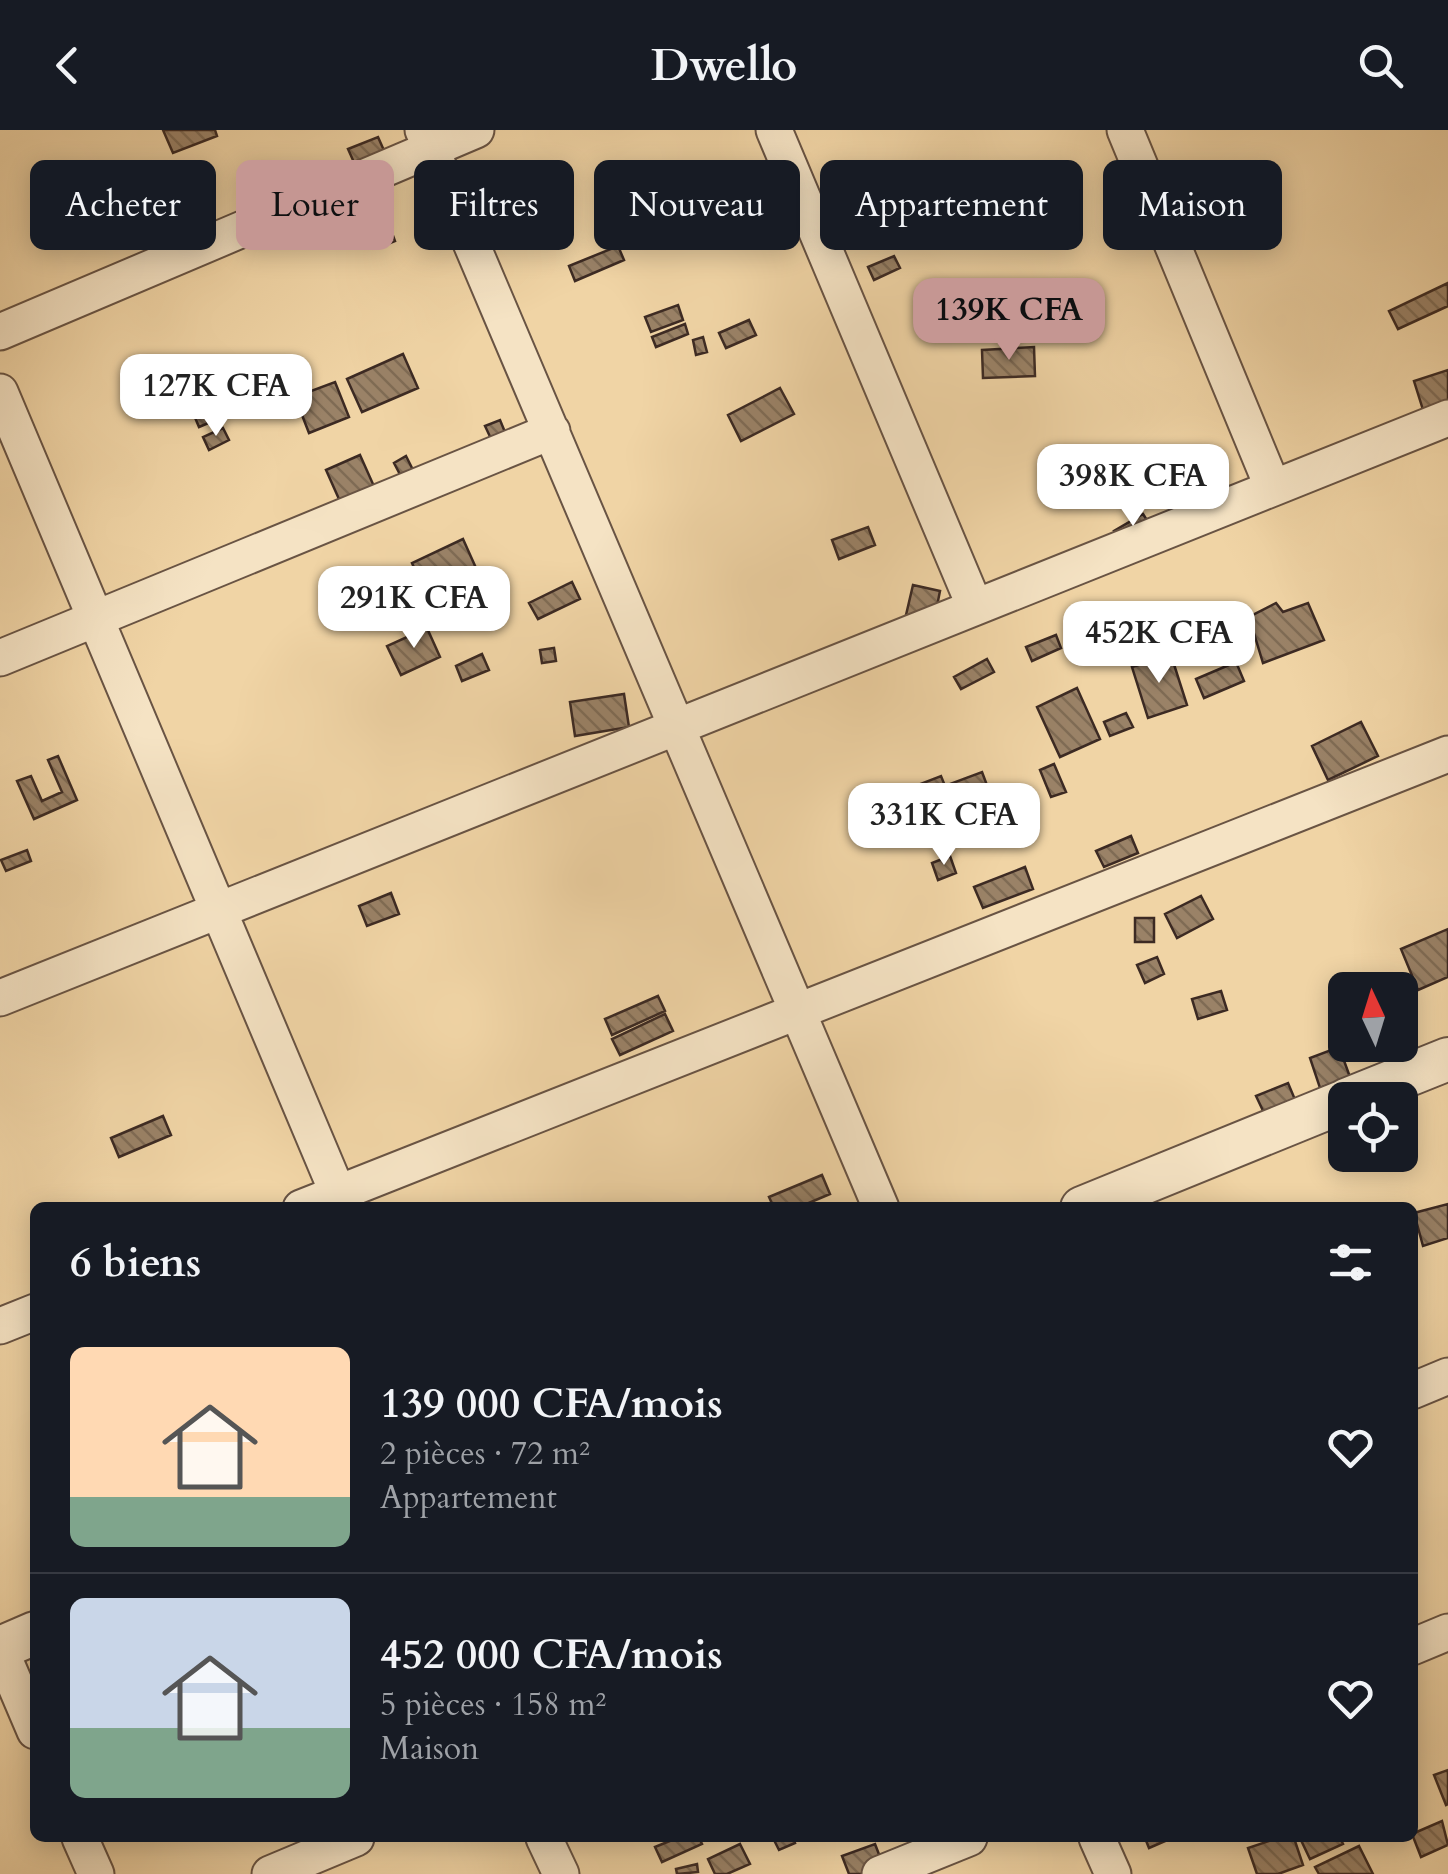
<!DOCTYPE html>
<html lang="fr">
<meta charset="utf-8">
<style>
:root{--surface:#171b24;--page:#242831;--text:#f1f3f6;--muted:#9ea1a6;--line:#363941;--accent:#c59692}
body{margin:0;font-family:Cardo,serif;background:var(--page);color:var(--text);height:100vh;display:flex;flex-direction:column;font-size:38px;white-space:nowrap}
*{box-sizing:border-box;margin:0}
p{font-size:32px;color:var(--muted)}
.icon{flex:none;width:55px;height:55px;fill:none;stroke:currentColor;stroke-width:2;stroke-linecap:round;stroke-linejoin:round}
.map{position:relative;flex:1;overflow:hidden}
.drawer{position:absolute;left:30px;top:1072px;width:1388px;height:640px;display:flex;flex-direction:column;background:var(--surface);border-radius:15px;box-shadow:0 5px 25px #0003}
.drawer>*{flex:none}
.top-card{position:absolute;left:30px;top:30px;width:1390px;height:90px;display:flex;gap:20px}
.needle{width:65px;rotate:356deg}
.controls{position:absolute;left:1328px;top:842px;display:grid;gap:20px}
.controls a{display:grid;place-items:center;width:90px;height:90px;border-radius:15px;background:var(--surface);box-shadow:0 5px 25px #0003;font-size:50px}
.price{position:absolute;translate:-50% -85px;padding:0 22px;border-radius:20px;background:#fff;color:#222;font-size:32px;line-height:65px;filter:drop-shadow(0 2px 5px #0008)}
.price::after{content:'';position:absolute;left:50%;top:60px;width:30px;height:22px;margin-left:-15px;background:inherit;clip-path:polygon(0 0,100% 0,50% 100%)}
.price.active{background:var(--accent);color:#111}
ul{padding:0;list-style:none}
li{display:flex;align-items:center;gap:30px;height:250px;padding:0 40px}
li+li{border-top:2px solid var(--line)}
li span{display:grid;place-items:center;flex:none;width:280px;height:200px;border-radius:15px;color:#555}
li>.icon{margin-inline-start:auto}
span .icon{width:120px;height:120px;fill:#fffc;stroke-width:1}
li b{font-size:42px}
h2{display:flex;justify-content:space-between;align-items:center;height:120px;padding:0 40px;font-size:42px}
.chip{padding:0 35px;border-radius:15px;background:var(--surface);box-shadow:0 5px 25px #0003;font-size:35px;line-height:90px}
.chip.active{background:var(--accent);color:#111}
header{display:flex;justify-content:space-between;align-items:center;height:130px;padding:0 40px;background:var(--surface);font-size:45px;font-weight:800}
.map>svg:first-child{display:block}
</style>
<header><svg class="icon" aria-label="back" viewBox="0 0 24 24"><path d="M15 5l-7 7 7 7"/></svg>Dwello<svg class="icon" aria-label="search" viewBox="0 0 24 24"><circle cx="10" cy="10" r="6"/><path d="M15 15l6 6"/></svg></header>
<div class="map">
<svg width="1448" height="1744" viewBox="0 0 1448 1744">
<defs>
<pattern id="building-back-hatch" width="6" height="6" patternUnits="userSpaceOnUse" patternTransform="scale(2.5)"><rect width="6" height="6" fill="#9a8267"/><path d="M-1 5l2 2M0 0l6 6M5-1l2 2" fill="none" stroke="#7f6b54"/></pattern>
</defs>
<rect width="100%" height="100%" fill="#f0d4a5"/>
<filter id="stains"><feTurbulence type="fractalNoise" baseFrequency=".002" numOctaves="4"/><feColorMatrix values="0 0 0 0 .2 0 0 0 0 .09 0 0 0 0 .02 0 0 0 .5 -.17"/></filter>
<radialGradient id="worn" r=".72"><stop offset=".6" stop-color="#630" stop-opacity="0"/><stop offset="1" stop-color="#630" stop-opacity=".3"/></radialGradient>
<path fill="url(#building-back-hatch)" stroke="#3c2a23" stroke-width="2.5" d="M163,0H215L217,6L173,23Z
M378,7L386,25L356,37L348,19Z
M1046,63L1052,78L1023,90L1017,76Z
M389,95L395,111L380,117L375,101Z
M618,116L624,130L575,151L569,136Z
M894,126L900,138L874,150L868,137Z
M1448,153V176L1398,199L1389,181Z
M678,175L683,190L651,202L645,187Z
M749,190L756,205L726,218L719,203Z
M685,194L688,204L656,217L652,207Z
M703,207L707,222L696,225L693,210Z
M1034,217L1035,246L983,248L982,220Z
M403,224L418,258L362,282L347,249Z
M1448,240V276L1424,283L1414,251Z
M227,250L239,280L199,297L186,266Z
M335,252L349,287L309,303L295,267Z
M780,258L794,284L741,311L728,285Z
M500,290L507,307L493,313L485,296Z
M223,298L229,310L209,320L203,307Z
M360,325L377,363L343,378L326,340Z
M406,326L416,346L404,352L394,333Z
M1143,384L1152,398L1123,415L1114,401Z
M868,397L875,415L839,429L832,410Z
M463,409L480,447L429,471L412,433Z
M572,452L580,469L538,489L529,473Z
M913,455L940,461L934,491L906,485Z
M1276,473L1283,482L1308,473L1324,510L1263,533L1249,487Z
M1121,481L1125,493L1083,507L1079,495Z
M427,498L440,527L401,545L387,516Z
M1056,505L1061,518L1032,531L1026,517Z
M554,518L556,531L542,533L540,520Z
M482,524L489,540L462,551L456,536Z
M1171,525L1187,575L1148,588L1132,537Z
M987,529L994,542L961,559L954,547Z
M1236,532L1244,551L1204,568L1196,549Z
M1077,558L1100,609L1060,627L1037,577Z
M624,564L629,597L575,606L570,572Z
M1126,583L1133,597L1110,606L1104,592Z
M1361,592L1378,626L1328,650L1312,616Z
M58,626L77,670L34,689L17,651L31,646L42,671L62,662L48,630Z
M1054,634L1066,662L1051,667L1040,640Z
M982,642L988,658L915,686L905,660L941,646L945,656Z
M1131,706L1138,723L1104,737L1096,721Z
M27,720L31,731L6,741L1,730Z
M950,726L956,743L938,750L932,733Z
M1025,737L1033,759L983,778L974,757Z
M391,763L399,784L367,796L359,776Z
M1201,766L1213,789L1177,808L1165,784Z
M1135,788H1154V812H1135Z
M1448,799V847L1418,860L1401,819Z
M1157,827L1164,844L1145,853L1137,835Z
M1221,861L1227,880L1198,889L1192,869Z
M658,866L665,881L612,905L605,889Z
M665,884L673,901L620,925L612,909Z
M1339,917L1350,947L1320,958L1310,928Z
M1288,953L1296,972L1265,985L1256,966Z
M163,986L171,1005L119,1027L111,1008Z
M822,1045L830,1064L797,1078H774L769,1067Z
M1448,1074V1108L1423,1116L1414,1083Z
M1448,1640V1674L1446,1675L1434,1645Z
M1442,1691L1448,1715L1421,1727L1412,1704Z
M677,1708H699L702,1714L662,1732L655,1717Z
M773,1708H793L795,1713L779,1720Z
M1145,1708H1172L1149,1718Z
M1278,1708H1294L1303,1735L1278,1744H1257L1248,1718Z
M1300,1708H1340L1343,1714L1310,1729Z
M740,1714L750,1734L727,1744H715L708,1729Z
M875,1714L885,1740L873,1744H849L842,1726Z
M1359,1716L1373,1744H1319L1315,1737Z
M697,1734L698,1742L677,1744L676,1739Z"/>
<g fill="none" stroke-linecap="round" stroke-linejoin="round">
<g stroke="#695444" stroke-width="39">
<path id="minor" d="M423,0L881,1078
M774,0L975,477
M1125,0L1273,358
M0,202L476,0
M0,262L344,1078
M0,528L552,301
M0,868L1448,288
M301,1078L1448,624
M0,1196L35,1182
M1412,1261L1448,1246
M1412,1517L1448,1502
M0,1519L35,1601
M80,1708L96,1744
M544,1708L561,1744
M1097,1708L1113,1744
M270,1744L356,1708
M880,1744L969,1708"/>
</g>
<g stroke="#695444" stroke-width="46">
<path id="tertiary" d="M1346,970L1448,929
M1082,1078L1345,971
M0,1518L35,1503"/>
</g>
<use href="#minor" stroke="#f5e3c4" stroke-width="35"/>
<use href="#tertiary" stroke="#f5e3c4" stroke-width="42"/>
</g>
<rect width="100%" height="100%" filter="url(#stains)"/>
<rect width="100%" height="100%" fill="url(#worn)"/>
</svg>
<div class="controls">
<a><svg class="needle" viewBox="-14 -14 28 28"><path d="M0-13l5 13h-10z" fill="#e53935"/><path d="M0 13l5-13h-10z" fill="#9ea1a6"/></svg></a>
<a><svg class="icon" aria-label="locate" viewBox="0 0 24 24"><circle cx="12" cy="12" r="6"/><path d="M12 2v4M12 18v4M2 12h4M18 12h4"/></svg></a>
</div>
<b class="price active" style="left:1009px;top:233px">139K CFA</b>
<b class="price" style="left:216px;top:309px">127K CFA</b>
<b class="price" style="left:1133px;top:399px">398K CFA</b>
<b class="price" style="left:414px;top:521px">291K CFA</b>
<b class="price" style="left:1159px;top:556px">452K CFA</b>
<b class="price" style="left:944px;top:738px">331K CFA</b>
<div class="top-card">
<a class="chip">Acheter</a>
<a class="chip active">Louer</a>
<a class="chip">Filtres</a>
<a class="chip">Nouveau</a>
<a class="chip">Appartement</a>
<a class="chip">Maison</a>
</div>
<section class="drawer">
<h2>6 biens<svg class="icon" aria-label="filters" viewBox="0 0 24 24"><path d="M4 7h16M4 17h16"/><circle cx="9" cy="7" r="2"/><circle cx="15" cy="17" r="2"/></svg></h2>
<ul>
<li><span style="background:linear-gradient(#ffd9b3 75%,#7fa58c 0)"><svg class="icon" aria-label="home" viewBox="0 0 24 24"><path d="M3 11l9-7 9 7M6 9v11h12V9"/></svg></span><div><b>139 000 CFA/mois</b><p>2 pièces · 72 m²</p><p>Appartement</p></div><svg class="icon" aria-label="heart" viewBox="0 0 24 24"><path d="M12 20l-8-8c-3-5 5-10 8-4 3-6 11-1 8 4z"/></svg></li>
<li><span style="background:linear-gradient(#c9d6e8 65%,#7fa58c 0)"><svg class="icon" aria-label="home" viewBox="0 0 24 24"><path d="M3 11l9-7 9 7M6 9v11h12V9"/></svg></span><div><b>452 000 CFA/mois</b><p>5 pièces · 158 m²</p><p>Maison</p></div><svg class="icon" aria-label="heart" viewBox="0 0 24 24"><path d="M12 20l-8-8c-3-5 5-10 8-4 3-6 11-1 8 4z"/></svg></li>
</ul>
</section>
</div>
